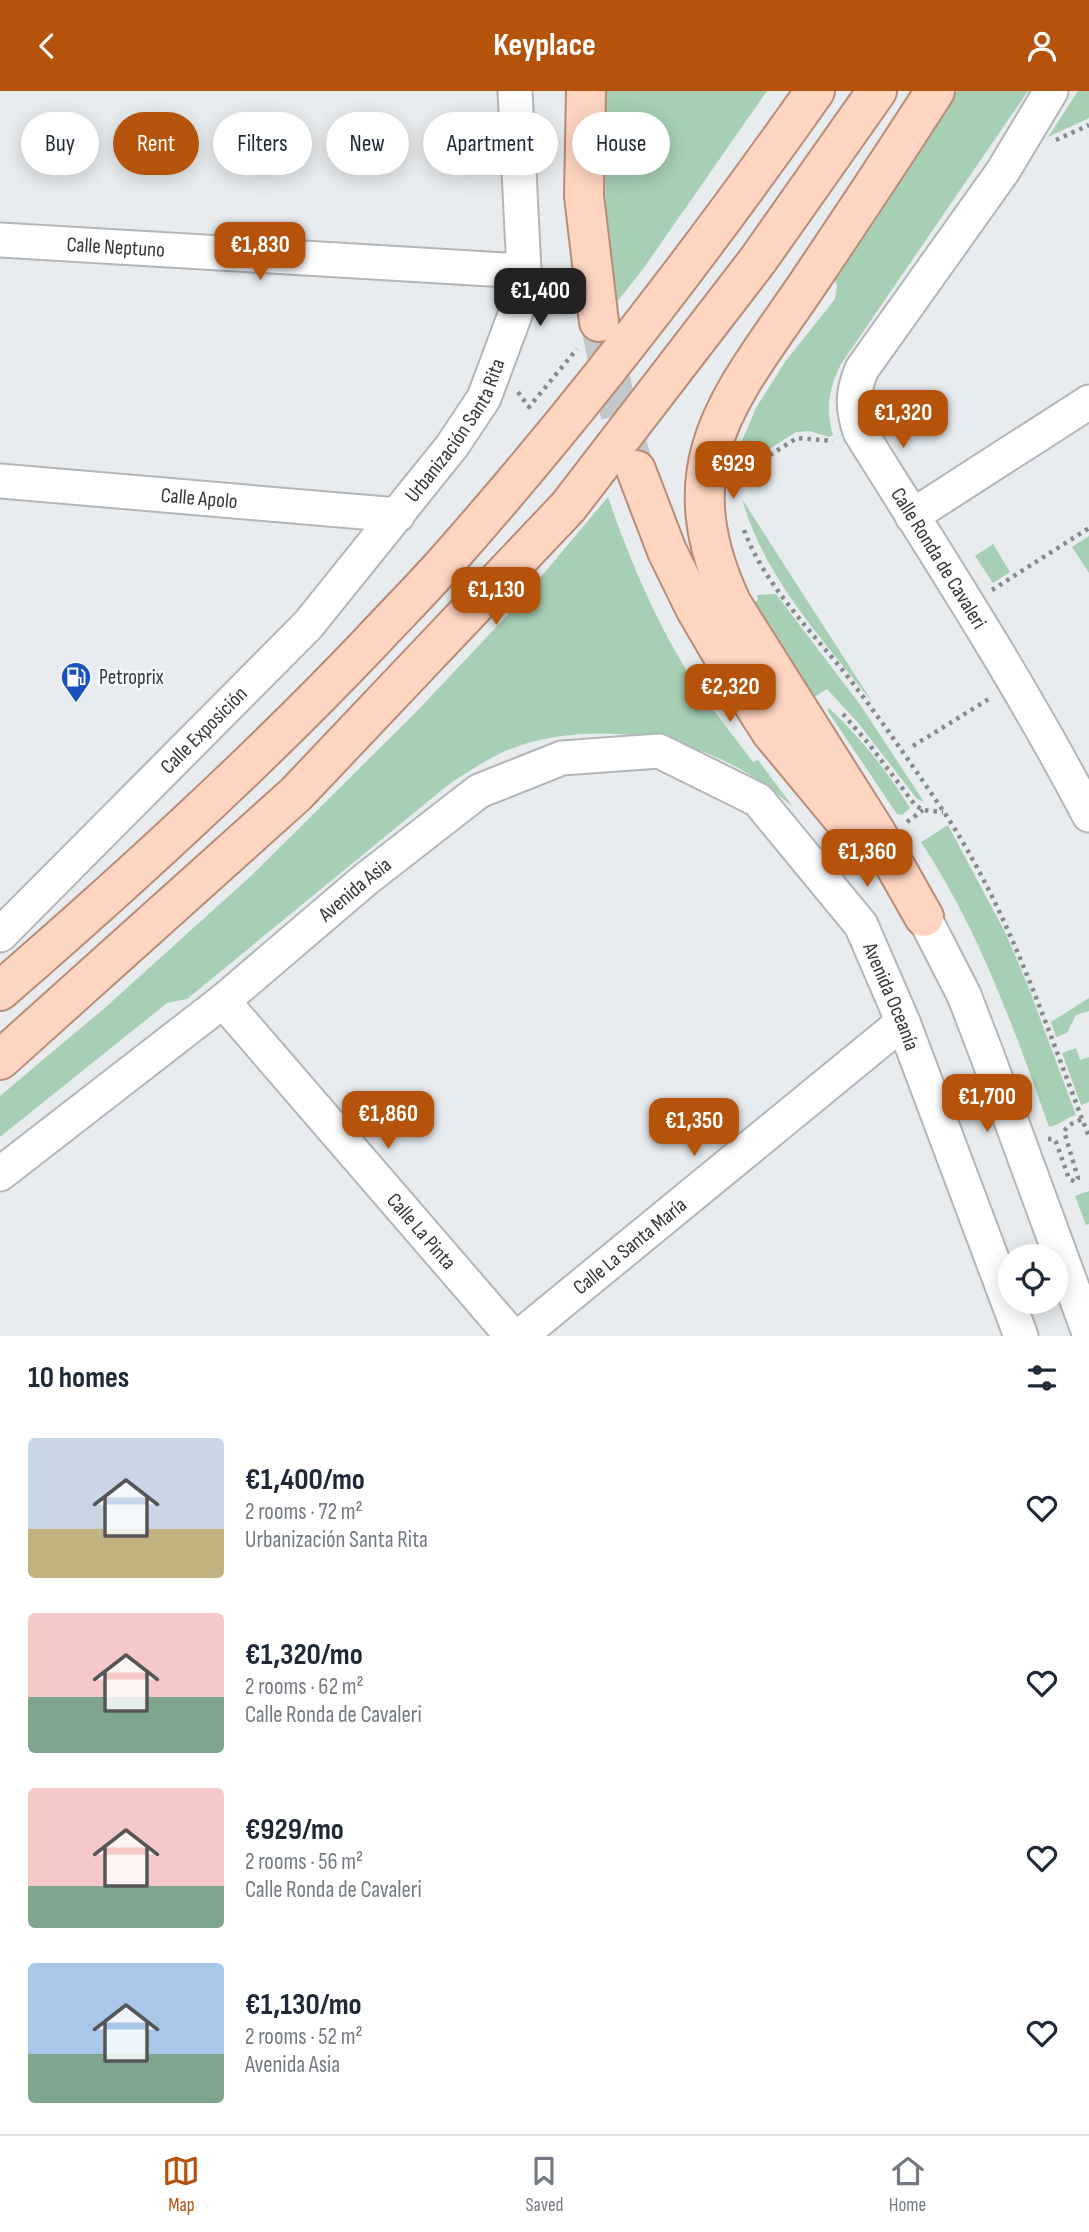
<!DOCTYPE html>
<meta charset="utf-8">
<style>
:root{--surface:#fff;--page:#f2f2f3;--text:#1f2937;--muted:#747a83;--line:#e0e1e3;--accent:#b45309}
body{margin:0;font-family:"Sofia Sans Condensed",sans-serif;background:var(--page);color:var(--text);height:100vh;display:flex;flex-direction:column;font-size:26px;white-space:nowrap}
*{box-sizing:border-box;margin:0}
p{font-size:23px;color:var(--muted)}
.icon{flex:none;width:38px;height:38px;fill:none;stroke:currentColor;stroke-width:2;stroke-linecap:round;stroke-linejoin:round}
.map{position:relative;height:1245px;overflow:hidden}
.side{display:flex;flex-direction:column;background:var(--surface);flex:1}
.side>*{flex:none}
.banner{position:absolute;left:21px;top:21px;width:700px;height:63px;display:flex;gap:14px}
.tools{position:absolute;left:998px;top:1153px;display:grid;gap:14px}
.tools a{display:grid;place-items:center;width:70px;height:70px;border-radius:50%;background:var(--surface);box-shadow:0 4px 18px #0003;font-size:35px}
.price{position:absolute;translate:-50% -60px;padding:0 16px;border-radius:14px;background:var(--accent);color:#fff;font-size:23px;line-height:46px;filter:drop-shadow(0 2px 4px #0008)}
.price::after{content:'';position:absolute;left:50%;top:42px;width:21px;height:16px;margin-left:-10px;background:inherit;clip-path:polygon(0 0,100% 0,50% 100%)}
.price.current{background:#222;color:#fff}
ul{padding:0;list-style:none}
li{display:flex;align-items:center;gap:21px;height:175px;padding:0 28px}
li span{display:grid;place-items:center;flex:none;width:196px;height:140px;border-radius:7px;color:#555}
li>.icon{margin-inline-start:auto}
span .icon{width:84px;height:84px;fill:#fffc;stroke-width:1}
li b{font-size:30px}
h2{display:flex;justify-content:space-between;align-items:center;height:84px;padding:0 28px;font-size:30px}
.pill{padding:0 24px;border-radius:32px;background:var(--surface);box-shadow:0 4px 18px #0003;font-size:24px;line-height:63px}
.pill.current{background:var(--accent);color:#fff}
header{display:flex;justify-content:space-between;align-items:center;height:91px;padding:0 28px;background:var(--accent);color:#fff;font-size:32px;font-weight:700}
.menu{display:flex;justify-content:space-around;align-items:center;height:98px;border-top:2px solid var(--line);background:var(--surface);font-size:19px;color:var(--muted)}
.menu a{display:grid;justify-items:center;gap:4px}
.menu .current{color:var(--accent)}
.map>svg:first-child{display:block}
</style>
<header><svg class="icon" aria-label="back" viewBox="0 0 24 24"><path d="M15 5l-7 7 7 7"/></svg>Keyplace<svg class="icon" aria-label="person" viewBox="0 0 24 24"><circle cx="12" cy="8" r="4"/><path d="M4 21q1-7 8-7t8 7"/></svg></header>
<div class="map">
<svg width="1089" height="1245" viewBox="0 0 1089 1245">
<rect width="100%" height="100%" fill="#e8ecef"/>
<path fill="#a6cfb3" d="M605,0H767L643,178L610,220L606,183Z
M957,0H1028L841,273C829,297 825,318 833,344L829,346L809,340L796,341L742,375L735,366L756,317L785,271L835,208L837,194L833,186Z
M1078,0H1089V27L1048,46Z
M608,406C632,476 662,545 704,606C720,628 737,650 753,671L758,669L793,716C781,706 768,695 755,687C685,641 581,628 503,661C484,670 466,682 448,694L187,908L167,912L0,1046V1005L107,915L252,784L417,620L519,512Z
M742,408L873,612C822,547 765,488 742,408Z
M1089,445V482L1072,456Z
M993,453L1010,481L993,492L975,465Z
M776,503L861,615L924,711L917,708L859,633L827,598L811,608L750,514L758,509L757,504Z
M829,617C861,647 887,680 910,717L902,724L897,723L827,619Z
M948,734L1006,843L1028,895L1076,1024C1066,1027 1059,1034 1049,1036C1014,937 979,839 921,751Z
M1089,907V920L1076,924L1067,942L1056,946L1051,931Z
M1076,957L1080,969L1089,966V1011L1081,1014L1062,962Z
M1089,1100V1133L1086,1134L1075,1105Z"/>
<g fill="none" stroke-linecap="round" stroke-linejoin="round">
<path stroke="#c4c8ca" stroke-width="38" stroke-dasharray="38 19" stroke-linecap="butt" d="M599,231L616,310L632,368"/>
<g stroke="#b3b6b9" stroke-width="37">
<g id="minor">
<path id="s1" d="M1051,0L1003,80L862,278C852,301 852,317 860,341C939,467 1020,592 1089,724"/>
<path id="s2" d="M0,149L524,180"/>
<path id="s3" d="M0,390L398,424"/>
<path d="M912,425L1089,311"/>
<path d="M924,826L964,904L987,964L1089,1242"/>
<path id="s4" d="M0,844L308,534L452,355L484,307L516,221L524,180L515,0"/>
<path id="s5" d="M223,910L512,1245"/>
<path id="s6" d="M0,1083L223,910L366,788L479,700L562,667L659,660L758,709L861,834L903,931L1021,1245"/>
<path id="s7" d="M520,1245L903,931"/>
</g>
</g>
<g stroke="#b88b76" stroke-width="42">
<path id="major" d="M586,0L584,105L599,231
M636,379L667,460L696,519L727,572L771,641L849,735
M924,826L877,743L732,513C665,370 733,304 809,191C852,127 894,64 935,0
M0,900C128,789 253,675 370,552C395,525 421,499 445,472C578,322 700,163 815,0
M0,969L296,703L568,416L758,169L877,0"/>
</g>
<path stroke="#86888b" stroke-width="4.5" stroke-dasharray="3.5 5" stroke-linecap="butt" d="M1056,49L1089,34
M518,301L529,316L577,258
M741,382L797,347L833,350
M744,439C763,491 810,539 845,582C880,627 912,674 944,721C1010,821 1046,935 1089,1046
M992,499L1089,437
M843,623L869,653L915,714L923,719L943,721
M913,655L992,606
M907,731L923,719
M1048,1048H1054L1056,1051L1069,1088L1076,1091L1078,1087L1064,1040L1069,1034L1082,1028"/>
<use href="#minor" stroke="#fff" stroke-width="33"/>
<use href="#major" stroke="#fed5c1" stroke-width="38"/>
</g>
<defs>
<g id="fuel-pin" transform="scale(1.575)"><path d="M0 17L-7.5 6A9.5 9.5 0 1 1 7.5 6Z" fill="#1952be" stroke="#f6f9fc"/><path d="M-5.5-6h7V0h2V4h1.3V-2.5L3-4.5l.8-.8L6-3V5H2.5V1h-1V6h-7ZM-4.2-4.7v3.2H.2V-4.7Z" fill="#fff"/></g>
</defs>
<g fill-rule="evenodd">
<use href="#fuel-pin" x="76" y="586"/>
</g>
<g text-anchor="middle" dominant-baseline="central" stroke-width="5" stroke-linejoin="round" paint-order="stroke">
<g font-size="21" fill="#353638" stroke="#f6f9fc">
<text stroke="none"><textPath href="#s2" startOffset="116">Calle Neptuno</textPath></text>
<text stroke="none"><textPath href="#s4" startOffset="682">Urbanización Santa Rita</textPath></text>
<text stroke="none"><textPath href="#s3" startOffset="200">Calle Apolo</textPath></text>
<text stroke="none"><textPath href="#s1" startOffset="550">Calle Ronda de Cavaleri</textPath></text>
<text stroke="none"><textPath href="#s4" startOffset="289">Calle Exposición</textPath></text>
<text stroke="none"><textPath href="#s6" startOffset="455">Avenida Asia</textPath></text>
<text stroke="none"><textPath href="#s6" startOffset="1150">Avenida Oceanía</textPath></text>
<text stroke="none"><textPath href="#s5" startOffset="304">Calle La Pinta</textPath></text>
<text stroke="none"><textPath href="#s7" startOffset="142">Calle La Santa María</textPath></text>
</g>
<g font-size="21" fill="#353638" stroke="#f6f9fc" text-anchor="start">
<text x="99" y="586">Petroprix</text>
</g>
</g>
</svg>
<div class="tools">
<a><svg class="icon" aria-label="locate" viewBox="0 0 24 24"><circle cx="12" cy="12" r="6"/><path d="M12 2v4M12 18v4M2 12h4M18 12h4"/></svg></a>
</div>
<b class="price" style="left:260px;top:191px">€1,830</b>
<b class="price current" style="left:540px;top:237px">€1,400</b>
<b class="price" style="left:903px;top:359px">€1,320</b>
<b class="price" style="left:733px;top:410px">€929</b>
<b class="price" style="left:496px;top:536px">€1,130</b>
<b class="price" style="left:730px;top:633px">€2,320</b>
<b class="price" style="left:867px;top:798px">€1,360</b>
<b class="price" style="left:987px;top:1043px">€1,700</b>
<b class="price" style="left:388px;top:1060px">€1,860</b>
<b class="price" style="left:694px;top:1067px">€1,350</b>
<div class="banner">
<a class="pill">Buy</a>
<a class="pill current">Rent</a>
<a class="pill">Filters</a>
<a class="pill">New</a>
<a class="pill">Apartment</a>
<a class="pill">House</a>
</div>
</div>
<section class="side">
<h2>10 homes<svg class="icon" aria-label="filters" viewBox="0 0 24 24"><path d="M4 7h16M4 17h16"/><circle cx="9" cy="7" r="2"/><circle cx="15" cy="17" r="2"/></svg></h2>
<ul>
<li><span style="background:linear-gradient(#c9d6e8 65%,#c2b280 0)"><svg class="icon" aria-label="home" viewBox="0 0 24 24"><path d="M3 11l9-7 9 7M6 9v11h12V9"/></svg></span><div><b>€1,400/mo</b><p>2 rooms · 72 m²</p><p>Urbanización Santa Rita</p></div><svg class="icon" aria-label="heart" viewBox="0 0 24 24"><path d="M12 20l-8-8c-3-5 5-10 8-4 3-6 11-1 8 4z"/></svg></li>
<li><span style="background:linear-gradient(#f6c9c9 60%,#7fa58c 0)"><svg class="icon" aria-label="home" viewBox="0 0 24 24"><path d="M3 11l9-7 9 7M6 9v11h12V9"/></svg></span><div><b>€1,320/mo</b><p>2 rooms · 62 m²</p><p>Calle Ronda de Cavaleri</p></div><svg class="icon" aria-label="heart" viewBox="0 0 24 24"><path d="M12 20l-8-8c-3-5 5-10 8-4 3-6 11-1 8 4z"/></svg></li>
<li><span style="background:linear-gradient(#f6c9c9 70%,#7fa58c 0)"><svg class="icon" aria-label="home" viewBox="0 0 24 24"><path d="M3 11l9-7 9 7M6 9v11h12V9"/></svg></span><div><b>€929/mo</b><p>2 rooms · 56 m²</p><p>Calle Ronda de Cavaleri</p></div><svg class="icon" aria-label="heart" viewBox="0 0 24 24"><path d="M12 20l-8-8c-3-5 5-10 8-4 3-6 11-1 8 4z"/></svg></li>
<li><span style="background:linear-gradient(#a9c7e8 65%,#7fa58c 0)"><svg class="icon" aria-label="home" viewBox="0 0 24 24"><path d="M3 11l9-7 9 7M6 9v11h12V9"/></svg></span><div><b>€1,130/mo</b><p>2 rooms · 52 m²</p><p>Avenida Asia</p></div><svg class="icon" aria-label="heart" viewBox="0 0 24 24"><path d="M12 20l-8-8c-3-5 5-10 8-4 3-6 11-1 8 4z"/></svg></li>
</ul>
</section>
<nav class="menu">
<a class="current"><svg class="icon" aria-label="map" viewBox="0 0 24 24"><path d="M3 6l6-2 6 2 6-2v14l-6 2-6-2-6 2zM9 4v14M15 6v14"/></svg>Map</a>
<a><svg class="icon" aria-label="saved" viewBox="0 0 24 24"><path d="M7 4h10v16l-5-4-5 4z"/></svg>Saved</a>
<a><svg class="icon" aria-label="home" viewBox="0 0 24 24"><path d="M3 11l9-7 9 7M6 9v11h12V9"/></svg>Home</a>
</nav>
